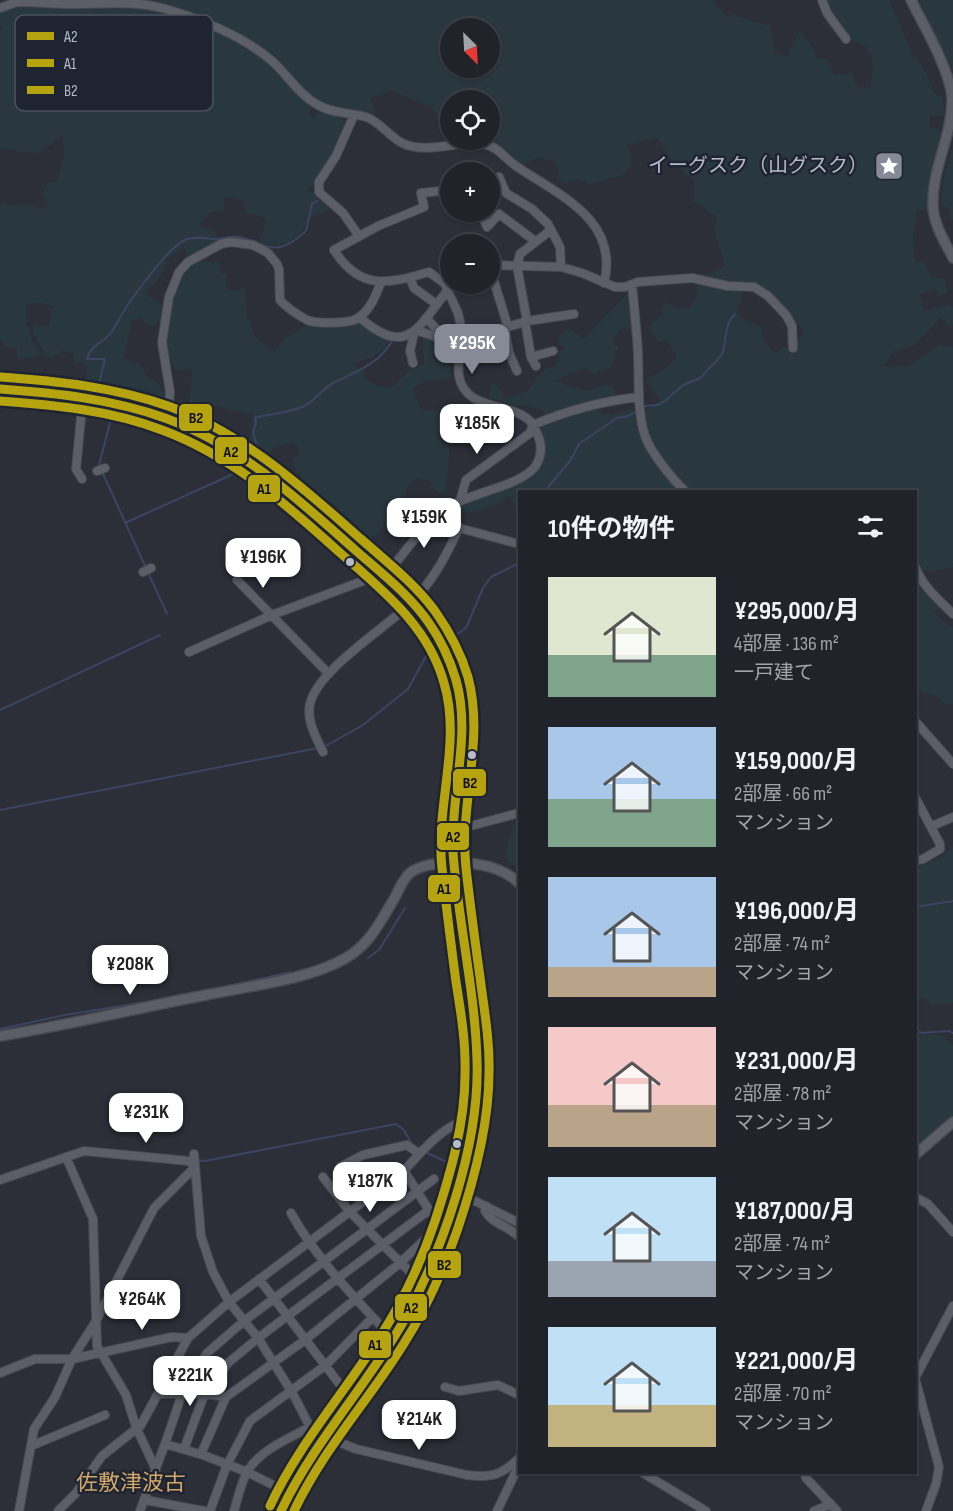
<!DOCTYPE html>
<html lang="ja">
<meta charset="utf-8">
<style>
:root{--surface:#21232a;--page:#292b32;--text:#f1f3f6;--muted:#a2a4a8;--line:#3e4047;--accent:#868996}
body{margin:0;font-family:"Sofia Sans Condensed","Noto Sans JP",sans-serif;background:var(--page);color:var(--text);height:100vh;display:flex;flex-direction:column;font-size:22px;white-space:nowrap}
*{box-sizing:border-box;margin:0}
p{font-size:20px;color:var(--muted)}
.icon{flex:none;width:33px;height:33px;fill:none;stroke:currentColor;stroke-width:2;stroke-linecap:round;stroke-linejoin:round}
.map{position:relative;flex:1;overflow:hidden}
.side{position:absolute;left:518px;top:490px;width:399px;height:984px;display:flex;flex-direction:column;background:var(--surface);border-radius:0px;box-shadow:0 2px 4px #0004,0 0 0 2px var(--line)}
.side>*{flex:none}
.needle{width:39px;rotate:156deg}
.controls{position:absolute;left:440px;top:18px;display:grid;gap:12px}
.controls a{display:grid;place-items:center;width:60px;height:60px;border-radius:50%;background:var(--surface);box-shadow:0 2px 4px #0004,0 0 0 2px var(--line);font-size:30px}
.price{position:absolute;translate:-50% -51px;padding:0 14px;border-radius:12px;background:#fff;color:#222;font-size:20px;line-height:39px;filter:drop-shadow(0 2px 3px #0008)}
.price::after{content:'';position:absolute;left:50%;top:36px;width:18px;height:14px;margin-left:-9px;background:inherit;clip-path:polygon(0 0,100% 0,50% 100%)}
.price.selected{background:var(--accent);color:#fff}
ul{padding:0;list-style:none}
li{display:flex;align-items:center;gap:18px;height:150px;padding:0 30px}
li span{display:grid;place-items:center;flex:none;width:168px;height:120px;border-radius:0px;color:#555}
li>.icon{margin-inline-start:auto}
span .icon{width:72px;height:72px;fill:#fffc;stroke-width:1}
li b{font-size:26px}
h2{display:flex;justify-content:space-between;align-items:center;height:72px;padding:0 30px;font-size:26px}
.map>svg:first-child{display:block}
</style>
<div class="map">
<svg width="953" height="1511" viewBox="0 0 953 1511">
<rect width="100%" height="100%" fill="#2c2f38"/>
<path fill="#29373e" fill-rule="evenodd" d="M31,0H712L728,18L733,12L738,17L770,26L775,54L788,56L799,32L808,40L817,58H826L834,75L851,73L859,89L870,87L874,63L865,45L848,39L825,3L828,0H889L911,52L924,69L935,94L943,98L945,117L929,115L930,127L943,131L927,190L928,209L917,210L913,236L915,262H924L931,276L945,279L948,292L938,297L935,288L920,295L925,311L948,304L953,308V325H948L941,317L915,345L893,352L884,367L909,366L939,345L953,347V567L930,572L918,569L915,559V518L918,517L915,506V492H690L680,482L650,441L643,411L660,400L645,380L673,363L676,356L667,339L659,342L649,327L661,315L665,302L683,309L690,308L696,296L699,281L741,289L742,298L736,312L748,322L763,328L761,335L767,346L775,353L804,335L801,324H794L789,312L771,294L755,282H730L695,274L711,273L725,266L715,231L717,217L694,201V181L674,164L657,138L626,145L633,160L624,175L589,184L578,179L566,184L556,178L559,170L552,160L535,158L520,167L496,145L456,142L454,140H489V100H450V134L431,107L390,90L370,98L376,114L375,119L337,110L321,103L309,96L276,61L168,7ZM450,28H489V68H450Z
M918,0H953V71Z
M18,4L116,5L163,10L236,38L272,65L313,105L308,115L313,118L321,110C327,112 340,113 343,119C349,130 323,176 315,184C312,186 309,188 306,189L334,208L313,215C300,237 285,252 259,241L268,219L246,212L245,206L242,200L224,198V210L210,213L199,225L216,232L218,242L189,259L184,247C164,255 166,273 155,283C153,286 149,287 146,289L145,293L164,307L162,319L153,326H147L139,316L131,322L124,357L131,362L140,363C143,373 147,379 157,382L160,389L166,392V408L149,404L145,393L138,389L133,394L123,393L119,396L84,389L87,364L81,362L74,365V354L63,351L52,358L46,356L32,330L35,325L48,327L54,307L40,302L26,305V325L29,327L31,339L42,354L35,358L17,359V348L5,347L0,337V205L2,202L10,205H30L44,209L48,200L42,195L48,183L57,181L64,156L63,134L44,150L35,153L0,149V30L2,27L0,26V10Z
M953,147V220H951L949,209L941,203L944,176Z
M198,260L220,263L222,274H227L226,290L245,289L247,317L255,337L275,352L284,339L302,329L306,323L360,321L390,340C381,356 368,359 351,364L366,372L364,379L376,385L392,387L411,369L424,365L423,335L449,343L451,378L423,382L412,389L421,410L445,411C452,440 449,465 445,494L436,491L430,481L417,478L408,485L404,503L394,509V522L401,529H413L404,542L383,527L365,546L352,539L348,529L343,526L337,506L312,491L306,495L290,483L304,482L291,459L301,454L294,442L272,448L269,461L255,460L247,449L250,441L253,414L229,410L203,401L198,408L189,405L192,369L175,370L171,357L167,354C163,326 169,273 198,260Z
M630,291L633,330C622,327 619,330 613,339L614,345L619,346L610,368L594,374L584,368L555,381L586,391L606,385L613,387L615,396L546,414L529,404L517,406L489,398L491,382L500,388L505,399L527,391L543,371L558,364L559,352L565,348L558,344L559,336L566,331H573L583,339Z
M600,407L602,415L608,413L611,415L629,410L639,412L641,426L681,492H563L562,490L554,489L549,492H519V509H517L509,496C493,507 482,512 462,512L459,506C496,490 563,483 540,427L550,421Z
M915,575L941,606L934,613L949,626L953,628V704H946L938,697L915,689Z
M516,817H519V870L504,857Z
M953,846V1003L933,1005L923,997L915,999V865C930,861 945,860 953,846Z
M915,1032L923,1035H941L953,1046V1120L936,1129L915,1150Z"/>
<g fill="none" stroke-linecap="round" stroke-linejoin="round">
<path stroke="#3b4562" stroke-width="2" d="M398,334L412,328
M115,402L118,393L98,388L105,359H87C91,346 99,344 108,336C112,333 115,326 118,321C127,304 168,247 185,240C193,236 203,238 212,239C221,239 230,236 239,237C251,239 259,245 270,247C284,250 297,239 306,231L312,204L317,201
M114,407L99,465L167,614
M252,454L257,447L253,432L256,424L255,418C271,413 288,414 304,406C315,401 322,389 333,383C357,371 381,364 394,337
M544,492L570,461L579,444L617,418L628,416L645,406L658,405L665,401L683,385L701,378C706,369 721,359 723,352C726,339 725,323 735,314
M125,523L242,470
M445,642L466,628L483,588L491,577L519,563
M0,710L160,635
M324,747L363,725L408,689L430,649L437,646
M0,810L318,748
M915,907L953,901
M368,958L379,950L405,908
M206,991L291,972
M0,1029L65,1015L159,1000
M915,1030L922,1033L949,1031L953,1033
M425,1152L449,1163
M195,1160L205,1161L396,1124L403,1129L412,1144"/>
<g stroke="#484a51" stroke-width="10">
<path id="minor" d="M822,0L827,13L846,39
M0,8L17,2C35,2 54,4 72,4C104,4 135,0 166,9C203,20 243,36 272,61C288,75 298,94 318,105C333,114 349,112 366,117C379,121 390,137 402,143C427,155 457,140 483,144C498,146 504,158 516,166C558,195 620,219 604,283
M354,115L336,156L319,182V192L343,213L359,236
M489,180L499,177L506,193L532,209L548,224L560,247L561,267
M450,190L421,193L424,207L378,226L334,250C360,291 388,284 429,272L444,283L450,279
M481,212L487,227L499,214L535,241
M410,278L414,288L436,304
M632,285C634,308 637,331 638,354C639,380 637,411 645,436C651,453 673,480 686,492
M446,287L458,313L463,336
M359,317C408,359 417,328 448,290
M426,318L445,338
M525,321L531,357L536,366
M527,321L517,266L520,254L551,230
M508,327L489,265L561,267L582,273L615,287H625L638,282L692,278L728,286L754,287L768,296L786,315L792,326L793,348
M505,328L509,353L517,371
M416,330L462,346
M531,357L553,351
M413,363L410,351L414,333
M168,419L170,392L162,342L169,297L179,272L188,262L221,244L231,242L253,245L268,253L277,264L279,269L280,300C286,307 298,315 307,320C316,324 350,324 358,318C371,309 376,295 381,282
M97,471L105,468
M82,479L76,469L83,397
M460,501L466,480L530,433L533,425C566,411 603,401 639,397
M448,507L459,528L519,544
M915,566C921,585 939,600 953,614
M143,572L151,568
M385,576C405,553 424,522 450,506C474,492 515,487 533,469C541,461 543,446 538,436C536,430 533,424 529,420C509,402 465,411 459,376C457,363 461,349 463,336L505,328L527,321L574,314
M237,580L329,674
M189,652L272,615L368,579L378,570
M915,721L953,764
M323,752C316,737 306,720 310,704C318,668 390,626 416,598C436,575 446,556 459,528
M915,797L940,844V849L923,859L915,861
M932,826L953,817
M452,831L519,813
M194,1154L201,1236L213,1272L229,1302L258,1338L293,1394L310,1427L324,1436L356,1449L467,1475C492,1478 502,1475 519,1458
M66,1157L93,1219L97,1346L126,1395L136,1427L156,1470
M340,1167L363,1155L407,1145L418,1153
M404,1171L431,1213L445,1228
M323,1177L350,1212L423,1285
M0,1180L84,1151L189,1161L195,1167
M455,1191L519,1223
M915,1197L928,1204L953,1232
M486,1206L485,1211C492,1224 509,1226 519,1237
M291,1213C317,1260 357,1300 393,1339
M259,1279L351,1399
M0,1373L35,1359H72L172,1337L188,1338
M445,1387L459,1391L498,1385L519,1395
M158,1394H205L226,1397
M165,1444L182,1394L207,1353L244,1321L434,1179
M31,1446L105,1415
M184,1449L203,1398L228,1363L258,1338L429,1210
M201,1454L226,1397L305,1340L400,1263L435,1230L445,1228
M643,1473L706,1511
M804,1473L806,1478L837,1511
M145,1500L204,1511
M19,1511L34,1429L55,1397L72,1359L96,1321L154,1208L195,1167
M58,1511L76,1493L102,1456L141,1425L188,1338L229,1302L404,1171C419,1154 448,1119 473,1120
M140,1511L165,1444L203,1455L247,1472L289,1493
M210,1511L227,1465L250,1421L326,1365L372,1318
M234,1511C238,1498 241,1482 248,1470C262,1449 288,1439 310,1427
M497,1511L519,1465
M814,1511L831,1504
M926,1511L936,1484L939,1467L915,1378L953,1306"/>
</g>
<g stroke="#484a51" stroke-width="12">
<path id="tertiary" d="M911,0C924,26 950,70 952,98C953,135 931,169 933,207C934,225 945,242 953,258
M0,1036C69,1025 137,1008 206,995C249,986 308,980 346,958C369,945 381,921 394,899C399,890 403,878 411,872C426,862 448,862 465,863C484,864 504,869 519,883
M915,1155L953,1122"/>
</g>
<g stroke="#484a51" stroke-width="14">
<path id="secondary" d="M0,389C56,393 111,399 165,418C238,444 298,499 355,550C380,572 408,594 428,622C441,641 453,665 458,688C467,730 458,768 454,811C451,832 452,855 455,876C459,912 464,948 469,985C474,1018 479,1052 477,1086C474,1129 459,1187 445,1228C432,1267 414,1305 392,1340C355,1397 308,1448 281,1511"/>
</g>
<use href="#minor" stroke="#5b5e67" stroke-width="8"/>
<use href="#tertiary" stroke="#5b5e67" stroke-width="9"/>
<use href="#secondary" stroke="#5a5c65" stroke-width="10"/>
<g stroke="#1f2433" stroke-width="14">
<path id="bus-1" d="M0,389C56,393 112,399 165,418C239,445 297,498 354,549C380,572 409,594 429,623C441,640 450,660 456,680C472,736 450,795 453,852C458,921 475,990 477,1060C480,1144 443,1251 402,1324C364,1389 314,1442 281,1511"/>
</g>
<g stroke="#1f2433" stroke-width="14">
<path id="bus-2" d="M0,401C54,405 110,410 162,430C230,455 285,503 338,551C381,589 428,625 444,683C462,743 435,807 442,868C446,906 451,944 456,982C461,1013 466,1043 465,1075C465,1124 450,1175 435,1221C422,1260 405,1297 383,1332C346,1391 300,1442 270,1506"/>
</g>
<g stroke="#1f2433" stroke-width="14">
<path id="bus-3" d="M1,377C57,381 114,387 168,406C243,433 302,487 361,539C387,562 414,583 435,611C449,631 461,653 468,677C485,740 459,804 466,868C470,904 475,941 480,977C484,1009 490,1041 489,1073C489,1126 474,1181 457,1231C443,1271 426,1309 403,1345C368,1401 323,1450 294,1511"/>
</g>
<use href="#bus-1" stroke="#b5a410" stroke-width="9"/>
<use href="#bus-2" stroke="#b5a410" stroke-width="9"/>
<use href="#bus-3" stroke="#b5a410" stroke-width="9"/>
</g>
<defs>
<g id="sight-square" transform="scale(1.5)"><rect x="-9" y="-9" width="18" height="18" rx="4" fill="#868996" stroke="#1f2433"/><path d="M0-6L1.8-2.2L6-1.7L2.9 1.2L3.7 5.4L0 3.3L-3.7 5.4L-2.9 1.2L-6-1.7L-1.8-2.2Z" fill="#fff"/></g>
</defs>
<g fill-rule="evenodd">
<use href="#sight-square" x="889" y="166"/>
</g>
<g fill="#b6bac9" stroke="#1f2433" stroke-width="2">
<circle cx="350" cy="562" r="5"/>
<circle cx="472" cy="755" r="5"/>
<circle cx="457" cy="1144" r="5"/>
</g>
<g text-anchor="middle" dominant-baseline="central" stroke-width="5" stroke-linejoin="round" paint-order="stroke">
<g font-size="20" fill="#b6bac9" stroke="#1f2433" text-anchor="end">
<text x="868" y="166">イーグスク（山グスク）</text>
</g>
<g font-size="22" fill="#d1a769" stroke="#1f2433">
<text x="131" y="1483">佐敷津波古</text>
</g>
</g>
<rect x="15" y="15" width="198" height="96" rx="9" fill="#1f2433" stroke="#4c5160" stroke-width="1.5"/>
<rect x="27" y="32" width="27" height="8" fill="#b5a410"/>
<rect x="27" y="59" width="27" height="8" fill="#b5a410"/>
<rect x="27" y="86" width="27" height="8" fill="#b5a410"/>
<g font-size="16" fill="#b6bac9">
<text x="64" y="42">A2</text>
<text x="64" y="69">A1</text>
<text x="64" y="96">B2</text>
</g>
<g stroke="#1f2433" stroke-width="2">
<rect x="178" y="403" width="35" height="29" rx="6" fill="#b5a410"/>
<rect x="214" y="436" width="34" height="29" rx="6" fill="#b5a410"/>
<rect x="247" y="474" width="34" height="29" rx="6" fill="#b5a410"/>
<rect x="452" y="768" width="35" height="29" rx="6" fill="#b5a410"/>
<rect x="436" y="822" width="34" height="29" rx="6" fill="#b5a410"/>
<rect x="427" y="874" width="34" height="29" rx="6" fill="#b5a410"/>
<rect x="427" y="1250" width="35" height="29" rx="6" fill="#b5a410"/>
<rect x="394" y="1293" width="34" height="29" rx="6" fill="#b5a410"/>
<rect x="358" y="1330" width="34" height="29" rx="6" fill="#b5a410"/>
</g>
<g font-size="16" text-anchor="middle" font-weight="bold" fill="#111">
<text x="196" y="423">B2</text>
<text x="231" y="457">A2</text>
<text x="264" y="494">A1</text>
<text x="470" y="788">B2</text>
<text x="453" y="842">A2</text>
<text x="444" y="894">A1</text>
<text x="444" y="1270">B2</text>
<text x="411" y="1313">A2</text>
<text x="375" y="1350">A1</text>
</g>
</svg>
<div class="controls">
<a><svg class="needle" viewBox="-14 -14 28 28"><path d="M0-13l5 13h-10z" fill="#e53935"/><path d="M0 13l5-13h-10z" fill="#a2a4a8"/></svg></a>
<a><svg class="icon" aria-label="locate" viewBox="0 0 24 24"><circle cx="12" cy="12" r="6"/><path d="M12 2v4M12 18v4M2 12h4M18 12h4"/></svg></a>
<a>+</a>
<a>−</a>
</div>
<b class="price selected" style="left:472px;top:375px">¥295K</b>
<b class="price" style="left:477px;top:455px">¥185K</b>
<b class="price" style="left:424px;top:549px">¥159K</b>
<b class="price" style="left:263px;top:589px">¥196K</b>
<b class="price" style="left:130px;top:996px">¥208K</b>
<b class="price" style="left:146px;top:1144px">¥231K</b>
<b class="price" style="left:370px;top:1213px">¥187K</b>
<b class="price" style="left:142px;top:1331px">¥264K</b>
<b class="price" style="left:190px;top:1407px">¥221K</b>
<b class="price" style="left:419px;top:1451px">¥214K</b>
<section class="side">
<h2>10件の物件<svg class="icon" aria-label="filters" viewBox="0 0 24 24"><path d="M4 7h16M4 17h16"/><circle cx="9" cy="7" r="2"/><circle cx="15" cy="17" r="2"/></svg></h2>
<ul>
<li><span style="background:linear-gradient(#dfe7d0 65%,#7fa58c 0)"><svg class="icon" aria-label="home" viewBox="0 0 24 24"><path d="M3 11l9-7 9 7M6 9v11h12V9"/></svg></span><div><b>¥295,000/月</b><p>4部屋 · 136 m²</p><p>一戸建て</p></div></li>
<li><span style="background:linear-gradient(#a9c7e8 60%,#7fa58c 0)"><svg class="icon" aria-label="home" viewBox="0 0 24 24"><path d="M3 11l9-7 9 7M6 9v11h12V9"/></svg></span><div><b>¥159,000/月</b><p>2部屋 · 66 m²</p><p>マンション</p></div></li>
<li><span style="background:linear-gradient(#a9c7e8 75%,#b9a48a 0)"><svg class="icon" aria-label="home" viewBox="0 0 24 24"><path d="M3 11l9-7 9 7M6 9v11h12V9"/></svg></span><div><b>¥196,000/月</b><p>2部屋 · 74 m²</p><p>マンション</p></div></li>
<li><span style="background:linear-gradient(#f6c9c9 65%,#b9a48a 0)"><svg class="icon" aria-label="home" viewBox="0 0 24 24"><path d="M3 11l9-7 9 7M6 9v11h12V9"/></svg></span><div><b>¥231,000/月</b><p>2部屋 · 78 m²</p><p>マンション</p></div></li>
<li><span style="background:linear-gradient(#bfe0f5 70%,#9aa5b1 0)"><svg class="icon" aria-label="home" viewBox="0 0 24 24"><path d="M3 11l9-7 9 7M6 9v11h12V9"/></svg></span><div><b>¥187,000/月</b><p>2部屋 · 74 m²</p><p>マンション</p></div></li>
<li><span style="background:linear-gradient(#bfe0f5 65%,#c2b280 0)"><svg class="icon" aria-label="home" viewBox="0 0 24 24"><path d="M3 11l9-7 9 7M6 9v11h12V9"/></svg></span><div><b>¥221,000/月</b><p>2部屋 · 70 m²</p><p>マンション</p></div></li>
</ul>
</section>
</div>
